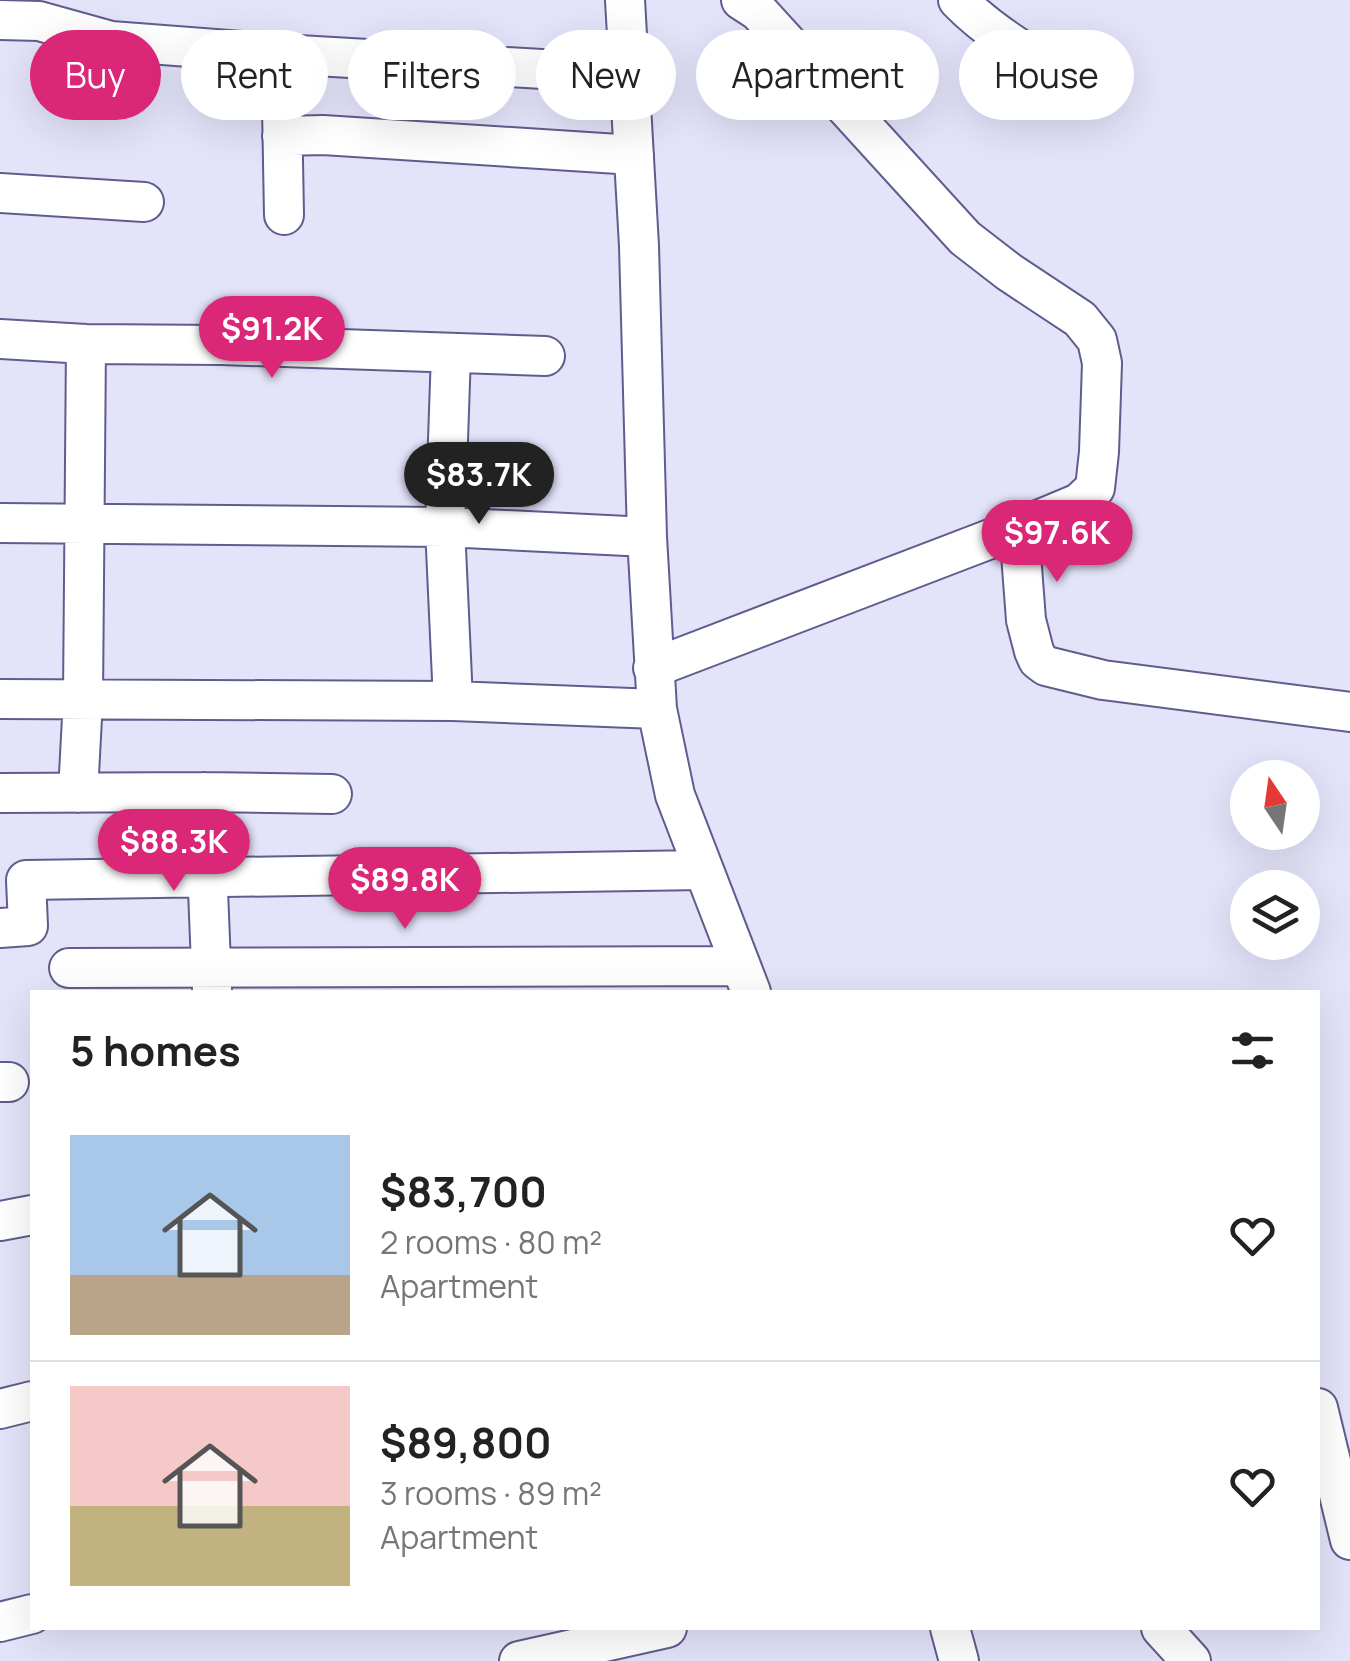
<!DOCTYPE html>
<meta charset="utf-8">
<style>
:root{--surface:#fff;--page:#f2f2f2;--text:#222;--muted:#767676;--line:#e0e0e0;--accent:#db2777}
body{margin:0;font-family:Manrope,sans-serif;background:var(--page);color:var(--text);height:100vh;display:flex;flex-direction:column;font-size:38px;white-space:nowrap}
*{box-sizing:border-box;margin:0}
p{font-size:32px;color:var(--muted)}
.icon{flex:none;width:55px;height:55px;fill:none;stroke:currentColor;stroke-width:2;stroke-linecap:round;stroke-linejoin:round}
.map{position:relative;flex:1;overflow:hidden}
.sheet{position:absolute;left:30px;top:990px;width:1290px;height:640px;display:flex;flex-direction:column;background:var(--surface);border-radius:0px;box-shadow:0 10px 40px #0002}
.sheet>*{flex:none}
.hud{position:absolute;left:30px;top:30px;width:1290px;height:90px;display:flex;gap:20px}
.needle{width:65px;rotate:347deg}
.controls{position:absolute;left:1230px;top:760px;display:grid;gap:20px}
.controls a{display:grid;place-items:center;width:90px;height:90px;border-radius:50%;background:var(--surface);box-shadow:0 10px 40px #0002;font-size:50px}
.price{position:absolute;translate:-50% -85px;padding:0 22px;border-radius:35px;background:var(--accent);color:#fff;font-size:32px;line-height:65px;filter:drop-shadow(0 2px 5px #0008)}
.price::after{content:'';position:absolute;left:50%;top:60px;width:30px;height:22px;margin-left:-15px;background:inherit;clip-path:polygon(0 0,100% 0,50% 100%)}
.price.current{background:#222;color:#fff}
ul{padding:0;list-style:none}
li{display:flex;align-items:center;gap:30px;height:250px;padding:0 40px}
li+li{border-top:2px solid var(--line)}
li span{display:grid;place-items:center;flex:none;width:280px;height:200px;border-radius:0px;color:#555}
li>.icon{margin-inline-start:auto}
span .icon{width:120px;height:120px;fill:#fffc;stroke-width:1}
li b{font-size:42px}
h2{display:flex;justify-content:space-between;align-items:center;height:120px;padding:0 40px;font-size:42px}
.tag{padding:0 35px;border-radius:45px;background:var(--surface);box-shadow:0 10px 40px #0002;font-size:35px;line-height:90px}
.tag.current{background:var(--accent);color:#fff}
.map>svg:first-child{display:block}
</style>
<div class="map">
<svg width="1350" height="1661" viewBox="0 0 1350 1661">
<rect width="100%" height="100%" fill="#e3e3fa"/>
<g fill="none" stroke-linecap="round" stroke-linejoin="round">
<g stroke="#605d8e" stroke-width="42">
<path id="street" d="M625,0L639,246L647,537L657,709L675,795L751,992
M958,0C989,32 1029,55 1067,78
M0,20L39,21L111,41L281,54L629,74
M281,54L284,215
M282,136L323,135L634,155
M0,193L144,202
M0,339L86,344L222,345L545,356
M451,353L445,527L453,701
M0,523L445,527L647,537
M1019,528L1026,620L1034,651L1038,660L1046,666L1103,680L1350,712
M653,668L1019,528L1079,503L1095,488L1099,452L1102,363L1097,340L1080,319L1009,272L965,238L758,11L741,0
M0,699L453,701L657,709
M204,792L212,989
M0,793L204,792L332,794
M78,793L83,699L86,344
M0,928L28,926L26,880L703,870
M69,968L741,966
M0,1082H9
M0,1221L32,1215
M1318,1408L1350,1540
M0,1409L32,1401
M0,1622L32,1614
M950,1628L959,1661
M1161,1628L1191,1661
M519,1661L667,1628"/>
</g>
<use href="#street" stroke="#fff" stroke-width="38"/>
</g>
</svg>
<div class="controls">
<a><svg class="needle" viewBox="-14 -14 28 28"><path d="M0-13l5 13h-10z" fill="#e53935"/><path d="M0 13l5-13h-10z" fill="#767676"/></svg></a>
<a><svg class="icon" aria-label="layers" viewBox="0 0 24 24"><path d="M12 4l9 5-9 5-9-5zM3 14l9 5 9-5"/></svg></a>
</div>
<b class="price" style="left:272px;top:381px">$91.2K</b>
<b class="price current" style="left:479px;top:527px">$83.7K</b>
<b class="price" style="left:1057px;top:585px">$97.6K</b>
<b class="price" style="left:174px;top:894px">$88.3K</b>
<b class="price" style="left:405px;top:932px">$89.8K</b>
<div class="hud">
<a class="tag current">Buy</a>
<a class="tag">Rent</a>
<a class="tag">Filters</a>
<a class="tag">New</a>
<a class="tag">Apartment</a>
<a class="tag">House</a>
</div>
<section class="sheet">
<h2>5 homes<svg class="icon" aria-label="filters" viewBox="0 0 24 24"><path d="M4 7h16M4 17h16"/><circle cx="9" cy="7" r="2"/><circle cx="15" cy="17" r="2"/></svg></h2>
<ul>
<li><span style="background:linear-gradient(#a9c7e8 70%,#b9a48a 0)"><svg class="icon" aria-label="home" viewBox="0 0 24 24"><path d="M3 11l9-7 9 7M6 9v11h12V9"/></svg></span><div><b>$83,700</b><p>2 rooms · 80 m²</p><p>Apartment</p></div><svg class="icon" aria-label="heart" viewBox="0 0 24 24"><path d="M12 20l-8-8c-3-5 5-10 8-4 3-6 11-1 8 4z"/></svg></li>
<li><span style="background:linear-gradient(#f6c9c9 60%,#c2b280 0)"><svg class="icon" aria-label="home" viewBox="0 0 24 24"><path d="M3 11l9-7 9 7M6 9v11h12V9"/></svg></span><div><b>$89,800</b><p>3 rooms · 89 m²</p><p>Apartment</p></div><svg class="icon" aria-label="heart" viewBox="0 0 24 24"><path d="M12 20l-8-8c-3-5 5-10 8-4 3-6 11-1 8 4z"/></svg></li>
</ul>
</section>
</div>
